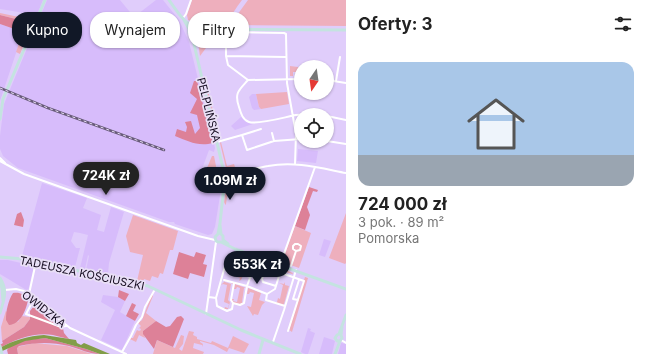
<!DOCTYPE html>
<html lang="pl">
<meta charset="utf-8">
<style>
:root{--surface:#fff;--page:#f2f2f2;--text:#222;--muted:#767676;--accent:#111827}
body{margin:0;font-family:Inter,sans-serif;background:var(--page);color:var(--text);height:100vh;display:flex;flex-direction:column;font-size:15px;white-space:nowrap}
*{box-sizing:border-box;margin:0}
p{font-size:13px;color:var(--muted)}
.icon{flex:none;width:22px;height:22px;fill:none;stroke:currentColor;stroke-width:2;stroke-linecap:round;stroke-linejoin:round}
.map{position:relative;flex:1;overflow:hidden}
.panel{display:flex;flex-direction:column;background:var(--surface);width:300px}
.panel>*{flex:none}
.guide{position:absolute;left:12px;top:12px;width:274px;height:36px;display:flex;gap:8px}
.needle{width:26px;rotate:193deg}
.buttons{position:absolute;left:294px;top:60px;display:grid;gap:8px}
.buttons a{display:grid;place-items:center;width:40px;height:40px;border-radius:50%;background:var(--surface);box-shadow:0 1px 3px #0004;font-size:20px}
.price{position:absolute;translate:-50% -34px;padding:0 9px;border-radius:14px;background:var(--accent);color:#fff;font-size:13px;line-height:26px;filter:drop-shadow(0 1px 2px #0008)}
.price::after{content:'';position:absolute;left:50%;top:24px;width:12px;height:9px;margin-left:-6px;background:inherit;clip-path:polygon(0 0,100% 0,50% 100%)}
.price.current{background:#222;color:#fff}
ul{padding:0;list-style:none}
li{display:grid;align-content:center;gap:8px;height:212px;padding:0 12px}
li span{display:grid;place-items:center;height:124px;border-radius:12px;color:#555}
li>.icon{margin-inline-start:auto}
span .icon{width:72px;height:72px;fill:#fffc;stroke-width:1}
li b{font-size:17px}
h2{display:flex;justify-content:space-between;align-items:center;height:48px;padding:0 12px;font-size:17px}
.chip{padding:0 14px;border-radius:16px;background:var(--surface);box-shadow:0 1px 3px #0004;font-size:14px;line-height:36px}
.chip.current{background:var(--accent);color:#fff}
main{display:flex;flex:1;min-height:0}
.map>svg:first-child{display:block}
</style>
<main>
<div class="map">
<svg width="346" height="354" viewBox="0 0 346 354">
<rect width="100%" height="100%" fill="#e0cdfb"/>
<path fill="#d7bcfb" d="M0,0H43L37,15L0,9Z
M47,0H120L134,17L156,0H163L179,20L189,42L215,148L214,152L209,150L202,169L211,178L219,183H222L215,227L212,234L208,235L175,224L174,222H169L18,168L3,156L0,149V136L4,104Z
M0,24L23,32L0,101Z
M252,94H256L259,107L261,109L254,110L252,108L249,97Z
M241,117L246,122L253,124L235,130L231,126Z
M298,149L318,151L316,163L297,161Z
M42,183L87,198L83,208L101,215L97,230L104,232L111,207L124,212L109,263L108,274L86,270L89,256L88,255L85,269L80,268L88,235L80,233L74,232L71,241L76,248H80L75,267L22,256Z
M324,239L331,241L325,257L319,255Z
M0,260H8L34,266L28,291L0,274Z
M103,295L118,297L125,301L120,312L135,321L122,350L101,340L115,310L101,302Z
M308,328L311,329L310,331L315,333L308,354H305L301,352Z
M324,337L333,340L335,341L332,354H319Z
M341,343L346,344V354H338Z"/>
<path fill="#eeafbd" d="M192,0H242C237,6 229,21 222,24C214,28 196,23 188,20L187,15Z
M248,0H346V26L233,25L232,22Z
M0,13L33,20L34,22L20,54L16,52L23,32H28L30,26L28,22L0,15Z
M212,35L211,37L213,39L212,40L200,56L198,42L202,36Z
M290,66L298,67V75L296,76V72H293V76H290Z
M203,78H205L217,127L215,124Z
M287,92L289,104L261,109L259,107L256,94Z
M221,142L227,166L234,164L236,170L238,169L239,171L230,173L227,172L220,143Z
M212,156H214L217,171L207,168Z
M249,173L248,188L229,185L226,204L225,205V202L224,204V203L227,180L229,179Z
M346,213V263L345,264L329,258Z
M133,215L178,231L173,250H170L163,274L160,273L158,278L152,276L150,281L144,279L143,282L137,281L143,255L130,252L126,236Z
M295,226L311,233L299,268L282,262Z
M228,259H231L240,261H239L236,270L238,274L243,276L241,280L236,282L239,281L240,278L230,274L233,261L229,260L227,262Z
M268,265L277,267L293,273L292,275V274L283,271L282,272L276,270L277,269L267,267Z
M305,277L308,278L292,332L289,330Z
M225,281V282L231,284L233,283V284H231L228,300L230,302L228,309H224L225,307L228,308L229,304L224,302L227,285L223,284L221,285Z
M285,282V285L289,286L284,304L283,305L274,303L277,302L278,298L280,299L283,285L279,283L284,284Z
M235,284L246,288H244L242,302L243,303L240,304L234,303L232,301V299H234L233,301L237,302L240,288L237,287L236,289H234Z
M248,288L261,293L259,300L265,302L262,305L258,315L254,314L253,316L247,306L251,307L254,293L250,292L249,294H247Z
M152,294L153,296L146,313L156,321L143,331L145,338L139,335L136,342L130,339L126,345L131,338H133L137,330L139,331L141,330L140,328L138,329L141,326L138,323L142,320Z
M8,304L6,311L18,322L22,316L30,317V319L24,327L2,341L1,327Z
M189,331L194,332L193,335L197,337V339L211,343L212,341L228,348L233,336L249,344L244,353L229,348L227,352L214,345L200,341V342L203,344L202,347V345L194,343L193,348L204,352L203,354H153L157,340L175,348L181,335L184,336L183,344L179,349L182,351Z
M35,343L67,346L92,354H18L17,347Z"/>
<path fill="#dd8198" d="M0,15L28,22L30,26L28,32H23L0,24Z
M194,81H197L213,143C198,147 188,141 175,136L177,129L186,132L187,127L185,122L191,121L195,134L200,128L197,115L190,113L197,99L190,93Z
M309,187L318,190L317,192L313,191L307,207L310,215L305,230L295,226Z
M21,212L24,220L23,227L14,225L17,214Z
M179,252L194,257L196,252L206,255L203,264L207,265L204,277L190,273L188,279L173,274Z
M119,290L129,294L125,301L118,297Z
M13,293C20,292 24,294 28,300C26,310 21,324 9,325L6,320C6,311 8,301 13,293Z
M132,303L136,305L133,311L139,314L135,321L126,316Z
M34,306L40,307L62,324L64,333L69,339C63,338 58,336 53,335C36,332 15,339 0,348V345L3,343L2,341L24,327L30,319V311Z
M181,316L184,319L173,347L157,340L154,349L143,334V331L156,321L166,327L170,326L177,317Z
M45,338L86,349L100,354C89,354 80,349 69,346C52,342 36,342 19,346L17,348L18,354H8L7,350C14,340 34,339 45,338Z"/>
<path fill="#829d48" d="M44,335L76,340L77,343L81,345L84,343L110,354H100L86,349L45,338L25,341L0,352V348C13,340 29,336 44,335Z"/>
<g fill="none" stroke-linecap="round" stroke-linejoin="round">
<path stroke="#fff" stroke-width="2" d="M183,18L186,14L191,0
M226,56V35L229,32L284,33L286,34L287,83L296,134L295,164
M301,79L248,80C239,90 234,93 239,107C241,114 243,120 249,122C258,125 285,117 296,115C302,114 308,115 314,115
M248,80L228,65L226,56L286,57
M327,80L346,83
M336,81L340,57
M327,116L346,120
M272,133L274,141
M242,135L261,129
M327,141L346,144
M217,142L242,135L247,150L274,141L301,139
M0,158L5,163
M0,161L24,174L198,236L215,240
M226,177C240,174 254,168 268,166C295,161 320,168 346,173
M241,260L238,273L250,277
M280,265L315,167
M291,266L296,251L300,250L301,246L298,244H295L293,246V249L296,251
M266,268L262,279L263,282L276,286
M280,273L275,289L267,294L266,300L285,306
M224,280L247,286L255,264
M234,283L231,300L233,303L240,305L244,303L247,286L267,294
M5,290L16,289L24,291L70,328L126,354
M29,294L36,262
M209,297L216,298L227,259L230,257L253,263L304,281L288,331
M216,298L217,306L227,311L232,309L233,303
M34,299L26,314L61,327L66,326
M298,300L293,299L299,280
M206,314L216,242
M341,340L346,343
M273,342L284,310L296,270
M122,352L131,336L136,325L142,317L145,307L154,291"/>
<path stroke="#c4e3e0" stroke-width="3" d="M169,0C174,7 184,23 192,26C194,27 196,28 198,29L346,30
M184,20L189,29V33L192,36L194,44L225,177L220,223L218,234L215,237L216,241L218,242H221L235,249L346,289
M192,36L196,35L198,32
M0,119L3,99L45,0
M220,225L221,234L223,236V240L228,244
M0,257L23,259L148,286L241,330L300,354
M0,278C8,290 4,300 0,313
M0,283L2,288L3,301
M339,334L346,315
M339,334L337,335L335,338L337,341H340
M0,346L2,354
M259,354L263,340
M335,354L340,341L342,338L341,335L342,327"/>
<g stroke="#695c7a" stroke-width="2.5">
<path id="rail" d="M0,88L48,108L164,150"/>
</g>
<use href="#rail" stroke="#e9dff6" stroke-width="1" stroke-dasharray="3" stroke-linecap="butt"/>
</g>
<g text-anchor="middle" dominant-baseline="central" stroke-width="3.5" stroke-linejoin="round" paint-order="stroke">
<g font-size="11" fill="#130a1e" stroke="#e9dff6">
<text transform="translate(209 110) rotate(76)">PELPLIŃSKA</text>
<text transform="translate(82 273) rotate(12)">TADEUSZA KOŚCIUSZKI</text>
<text transform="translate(44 309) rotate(38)">OWIDZKA</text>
</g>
</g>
</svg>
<div class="buttons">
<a><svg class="needle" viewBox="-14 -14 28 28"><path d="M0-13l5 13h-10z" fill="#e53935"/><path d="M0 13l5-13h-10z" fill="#767676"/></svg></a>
<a><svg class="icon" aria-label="locate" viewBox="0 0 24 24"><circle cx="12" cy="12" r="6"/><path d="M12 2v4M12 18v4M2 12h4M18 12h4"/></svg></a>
</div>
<b class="price current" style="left:106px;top:196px">724K zł</b>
<b class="price" style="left:230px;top:201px">1.09M zł</b>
<b class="price" style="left:257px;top:285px">553K zł</b>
<div class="guide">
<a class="chip current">Kupno</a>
<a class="chip">Wynajem</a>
<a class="chip">Filtry</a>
</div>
</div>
<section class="panel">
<h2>Oferty: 3<svg class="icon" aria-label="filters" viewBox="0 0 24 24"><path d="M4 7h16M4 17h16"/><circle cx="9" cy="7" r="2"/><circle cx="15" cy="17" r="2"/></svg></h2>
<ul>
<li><span style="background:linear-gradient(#a9c7e8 75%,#9aa5b1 0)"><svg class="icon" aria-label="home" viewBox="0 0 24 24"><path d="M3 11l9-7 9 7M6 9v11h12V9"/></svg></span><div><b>724 000 zł</b><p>3 pok. · 89 m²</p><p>Pomorska</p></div></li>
</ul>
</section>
</main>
